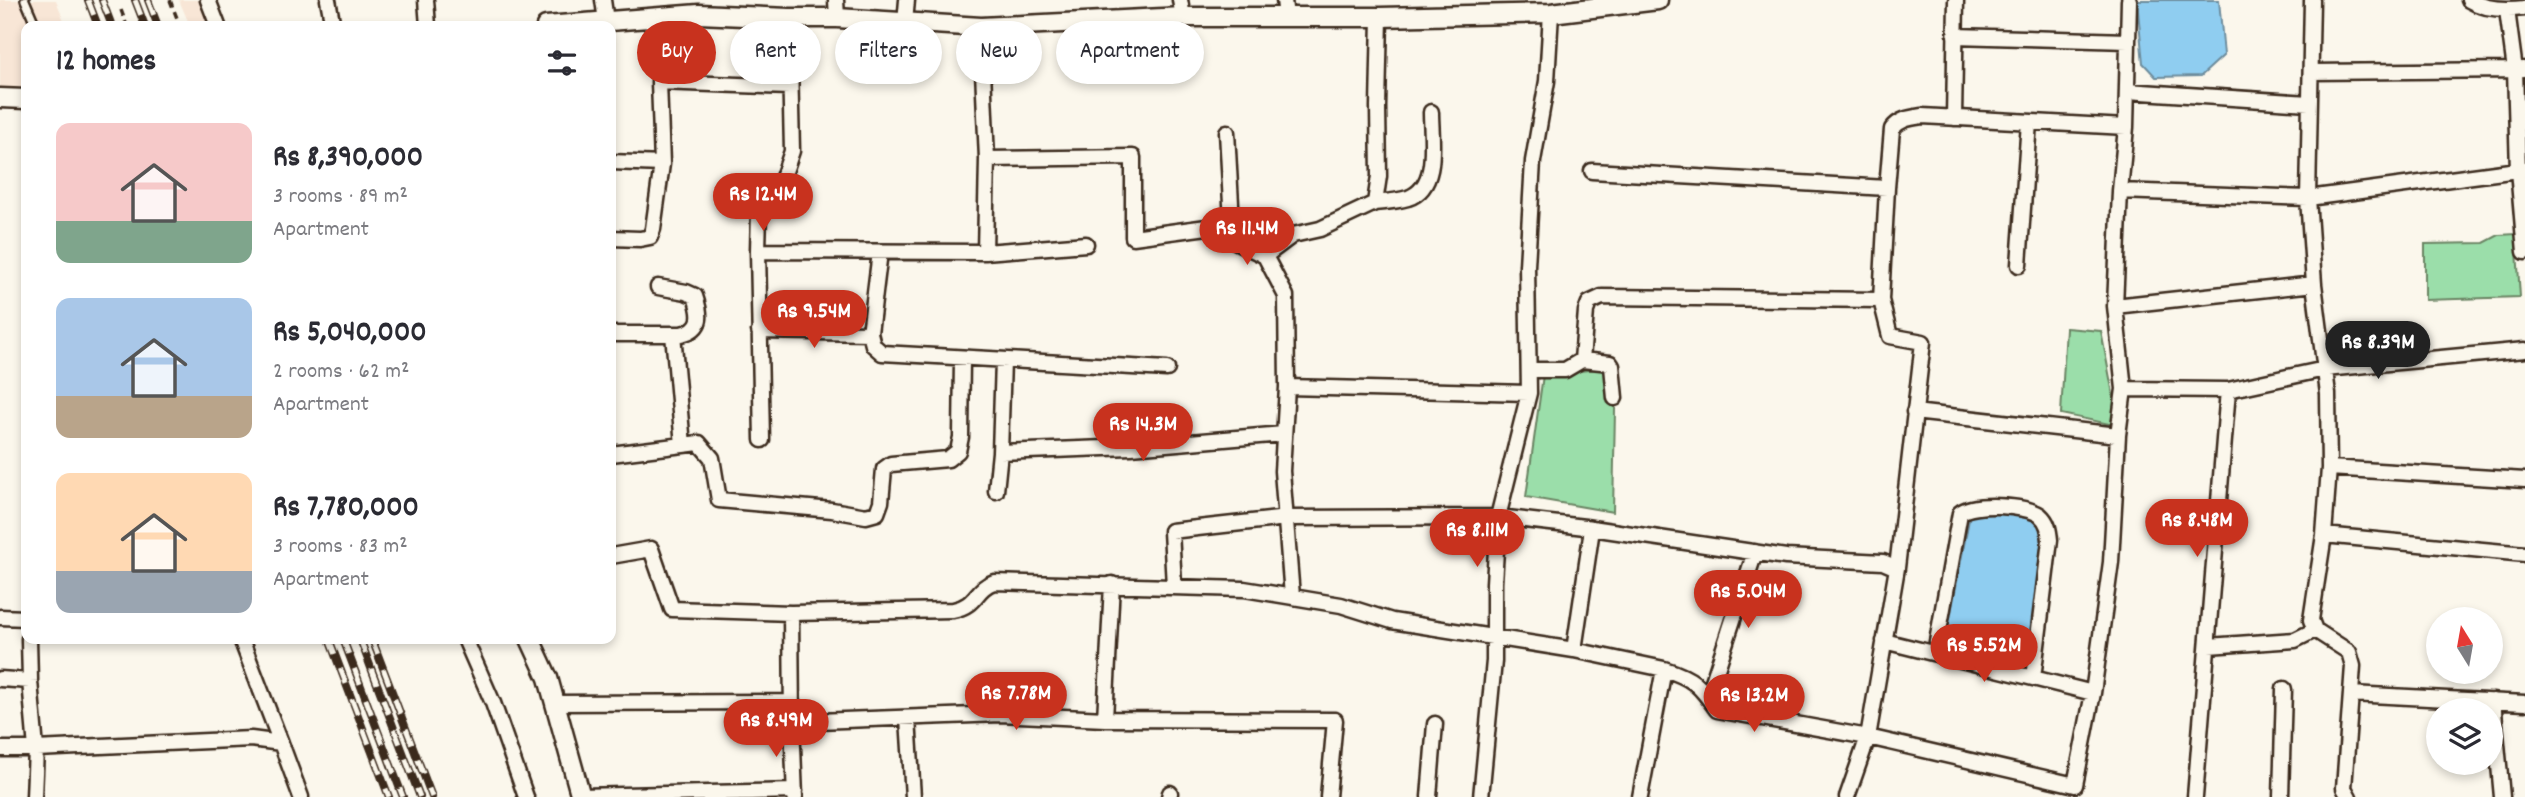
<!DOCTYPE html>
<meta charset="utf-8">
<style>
:root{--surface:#fff;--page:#f2f2f3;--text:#2b2b33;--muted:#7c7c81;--accent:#c8321e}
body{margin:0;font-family:Dekko,sans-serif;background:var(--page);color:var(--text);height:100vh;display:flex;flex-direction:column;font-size:26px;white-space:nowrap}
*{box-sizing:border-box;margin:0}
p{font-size:23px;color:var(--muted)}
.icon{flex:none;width:38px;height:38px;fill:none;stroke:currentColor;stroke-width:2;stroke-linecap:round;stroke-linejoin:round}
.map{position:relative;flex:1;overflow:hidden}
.drawer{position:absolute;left:21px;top:21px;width:595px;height:623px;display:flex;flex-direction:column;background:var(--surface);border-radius:14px;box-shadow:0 4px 10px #0003}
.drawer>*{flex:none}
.guide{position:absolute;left:637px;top:21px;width:665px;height:63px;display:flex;gap:14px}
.needle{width:46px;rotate:349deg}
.tools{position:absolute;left:2426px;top:607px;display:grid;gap:14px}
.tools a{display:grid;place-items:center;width:77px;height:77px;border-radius:50%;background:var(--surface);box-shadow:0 4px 10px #0003;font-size:35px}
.price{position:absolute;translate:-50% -60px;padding:0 16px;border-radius:24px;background:var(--accent);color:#fff;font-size:23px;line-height:46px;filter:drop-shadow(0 2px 4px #0008)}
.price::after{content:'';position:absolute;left:50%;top:42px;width:21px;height:16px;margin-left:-10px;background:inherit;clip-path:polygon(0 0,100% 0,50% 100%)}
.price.selected{background:#222;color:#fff}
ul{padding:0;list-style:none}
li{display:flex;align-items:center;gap:21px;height:175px;padding:0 35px}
li span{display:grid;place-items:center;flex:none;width:196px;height:140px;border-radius:14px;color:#555}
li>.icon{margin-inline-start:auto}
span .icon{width:84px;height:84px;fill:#fffc;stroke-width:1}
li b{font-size:30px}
h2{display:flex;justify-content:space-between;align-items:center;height:84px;padding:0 35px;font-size:30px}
.tag{padding:0 24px;border-radius:32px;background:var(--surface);box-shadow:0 4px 10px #0003;font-size:24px;line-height:63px}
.tag.selected{background:var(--accent);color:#fff}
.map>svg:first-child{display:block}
</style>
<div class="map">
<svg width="2525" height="797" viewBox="0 0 2525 797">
<rect width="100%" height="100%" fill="#fbf7ec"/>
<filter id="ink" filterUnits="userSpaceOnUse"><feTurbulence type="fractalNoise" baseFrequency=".0143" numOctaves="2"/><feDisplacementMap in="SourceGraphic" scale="14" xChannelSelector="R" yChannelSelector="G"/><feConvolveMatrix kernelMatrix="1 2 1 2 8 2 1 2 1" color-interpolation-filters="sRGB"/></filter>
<g filter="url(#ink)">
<path fill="#f8e6d6" d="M0,0H56L66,26H26V93H0Z
M179,0H204L214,26H190Z"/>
<path fill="#9bdeaa" stroke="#6b8464" stroke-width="2" d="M2516,234L2520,297L2425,300V244L2484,243L2499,235Z
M2066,328L2101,331L2119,426L2061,414Z
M1616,359L1613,512L1526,497L1543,375L1598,369Z"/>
<path fill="#8fcdf0" stroke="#6d8c9c" stroke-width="2" d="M2137,0H2219L2224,55L2201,76L2156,77L2143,63Z
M1971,509L2032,514L2046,523L2028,668L1944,649Z"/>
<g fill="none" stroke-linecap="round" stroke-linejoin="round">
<g stroke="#3b2a1e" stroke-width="12">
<path id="service" d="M25,0L36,26"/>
</g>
<g stroke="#3b2a1e" stroke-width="19">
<path id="minor" d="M208,0L218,26
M328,0L333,26
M426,0L428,26
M603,0L606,21
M836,0L837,18
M1180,0L1183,17
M1284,0L1286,17
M2312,0L2308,198L2314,284
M2469,0C2485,10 2507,10 2525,8
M2507,10L2515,70L2523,69
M1551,13L1547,81L1533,161L1527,266L1529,393L1498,517L1585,527L1786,557L1883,562L1897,568L1868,737L2075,785L2093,693L2111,562L2118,435L2124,389L2115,306L2120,191L2126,127L1922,116C1909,118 1900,119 1892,129L1887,188L1592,171
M905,23L907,0
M981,27L987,159L985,252L1086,244
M1955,36L2128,41
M2311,72L2515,70L2518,170L2525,252
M659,82L790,87
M2127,91L2309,103
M1954,118L1956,0
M2126,127L2129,0
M1227,132L1233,240
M987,159L1133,157V237L1207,227L1265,256L1286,296L1287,387L1282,471L1292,596
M611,162L662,164
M1887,188L1881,300L1890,336L1923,342L1897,568
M2120,191L2308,198L2525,169
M1375,203C1386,202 1398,201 1408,198C1440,187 1431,139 1431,112
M611,238L640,239L650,237L653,229L662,164L659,82L661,18
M758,251L759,211L778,192L792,151L789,18
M880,252L870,333L873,345L882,353L1167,369
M1265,256L1293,235L1320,229L1375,203L1379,176L1378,107L1380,17
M2019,265L2029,122
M2115,306L2314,284L2328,394L2329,468L2324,535L2525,554
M759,331L870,333
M611,334H681C704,329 701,314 695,296L686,292L658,287
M673,334L683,445
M1582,360L1610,363L1612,366L1615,398
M1529,370H1565L1582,360L1586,311L1589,303L1602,297L1881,300
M1287,387L1529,393
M2124,389L2228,390L2195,797
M2228,390L2325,369L2525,350
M1914,412L2118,435
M762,440L758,251L985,252
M1000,452L1131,447L1284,434
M611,454L699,443L712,458L719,500L832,510L866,516L877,513L881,502L884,469L891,464L948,459L958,451L961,437L962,359
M2329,468L2525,480
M996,491L1000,452L1003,361
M1592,529L1574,650L1664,669L1640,797
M2324,535L2311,620L2315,630L2349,652L2353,666L2344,788L2349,797
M611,556L651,549L672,609L791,613L953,610C978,605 974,589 994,582L1244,589L1341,605L1392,621L1574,650
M1174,586L1171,531L1287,518L1498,517L1494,583V661L1481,797
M791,613L792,722L1000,714L1105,719L1335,720L1328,797
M0,617L26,618
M29,639L30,681L36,749L34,797
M241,639L281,743
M465,639L493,703L526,797
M1884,641L2093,693
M2208,646L2295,640L2315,630
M1935,653L1960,513C1973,502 2026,505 2040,515C2048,522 2049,530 2050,540L2033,678
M1664,669C1693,678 1700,685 1717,710L1868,737L1847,797
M0,679L30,681
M2351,694L2525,703
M1708,697L1755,552
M2493,701L2502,797
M555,703L792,702
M908,718L913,797
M1105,719L1112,584
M792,722L795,797
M0,749H36L251,739L281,743L301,797
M580,796L795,791
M1169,797L1170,793
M1429,797L1435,724
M2281,797L2284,689"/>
</g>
<g stroke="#3b2a1e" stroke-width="23">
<path id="tertiary" d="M546,26L699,14L789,18H837L981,27L1183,17H1380L1551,13L1658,0
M0,98L26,99
M530,639L548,678L581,797"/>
</g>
<path stroke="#3b2a1e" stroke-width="3.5" stroke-dasharray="7 5" stroke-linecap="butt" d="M170,0L180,26
M121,10L127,26
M88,22L89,26"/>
<use href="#service" stroke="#fbf7ec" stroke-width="7"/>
<use href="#minor" stroke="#fbf7ec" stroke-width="14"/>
<use href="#tertiary" stroke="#fbf7ec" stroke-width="18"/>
<g stroke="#3b2a1e" stroke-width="8">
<path id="rail" d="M88,0L98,26
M102,0L112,26
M135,0L145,26
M148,0L158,26
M329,639L389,797
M343,639L403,797
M360,639L420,797
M372,639L432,797"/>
</g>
<use href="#rail" stroke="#fbf7ec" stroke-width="5" stroke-dasharray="16" stroke-linecap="butt"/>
</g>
</g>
</svg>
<div class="tools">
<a><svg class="needle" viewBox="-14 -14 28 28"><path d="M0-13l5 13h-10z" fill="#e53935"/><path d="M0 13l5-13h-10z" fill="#7c7c81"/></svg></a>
<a><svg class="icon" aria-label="layers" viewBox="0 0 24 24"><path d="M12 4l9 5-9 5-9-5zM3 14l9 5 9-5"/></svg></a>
</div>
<b class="price" style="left:763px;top:233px">Rs 12.4M</b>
<b class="price" style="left:1247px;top:267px">Rs 11.4M</b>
<b class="price" style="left:814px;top:350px">Rs 9.54M</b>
<b class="price selected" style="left:2378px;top:381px">Rs 8.39M</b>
<b class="price" style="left:1143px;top:463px">Rs 14.3M</b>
<b class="price" style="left:2197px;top:559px">Rs 8.48M</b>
<b class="price" style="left:1477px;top:569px">Rs 8.11M</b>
<b class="price" style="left:1748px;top:630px">Rs 5.04M</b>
<b class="price" style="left:1984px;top:684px">Rs 5.52M</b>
<b class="price" style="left:1016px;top:732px">Rs 7.78M</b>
<b class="price" style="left:1754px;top:734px">Rs 13.2M</b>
<b class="price" style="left:776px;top:759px">Rs 8.49M</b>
<div class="guide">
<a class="tag selected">Buy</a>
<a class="tag">Rent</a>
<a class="tag">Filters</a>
<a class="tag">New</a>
<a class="tag">Apartment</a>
</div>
<section class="drawer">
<h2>12 homes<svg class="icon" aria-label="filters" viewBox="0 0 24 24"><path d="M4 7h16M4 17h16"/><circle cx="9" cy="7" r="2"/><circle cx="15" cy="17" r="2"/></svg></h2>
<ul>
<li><span style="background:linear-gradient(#f6c9c9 70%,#7fa58c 0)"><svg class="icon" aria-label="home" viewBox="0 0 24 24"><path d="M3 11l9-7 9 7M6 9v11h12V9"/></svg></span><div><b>Rs 8,390,000</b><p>3 rooms · 89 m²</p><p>Apartment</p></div></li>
<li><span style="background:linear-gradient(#a9c7e8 70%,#b9a48a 0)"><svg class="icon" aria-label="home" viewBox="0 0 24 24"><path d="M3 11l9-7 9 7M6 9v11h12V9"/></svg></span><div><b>Rs 5,040,000</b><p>2 rooms · 62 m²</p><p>Apartment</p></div></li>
<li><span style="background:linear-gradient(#ffd9b3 70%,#9aa5b1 0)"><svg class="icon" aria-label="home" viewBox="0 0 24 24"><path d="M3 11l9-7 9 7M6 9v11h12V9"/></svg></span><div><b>Rs 7,780,000</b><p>3 rooms · 83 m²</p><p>Apartment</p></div></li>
</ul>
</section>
</div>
